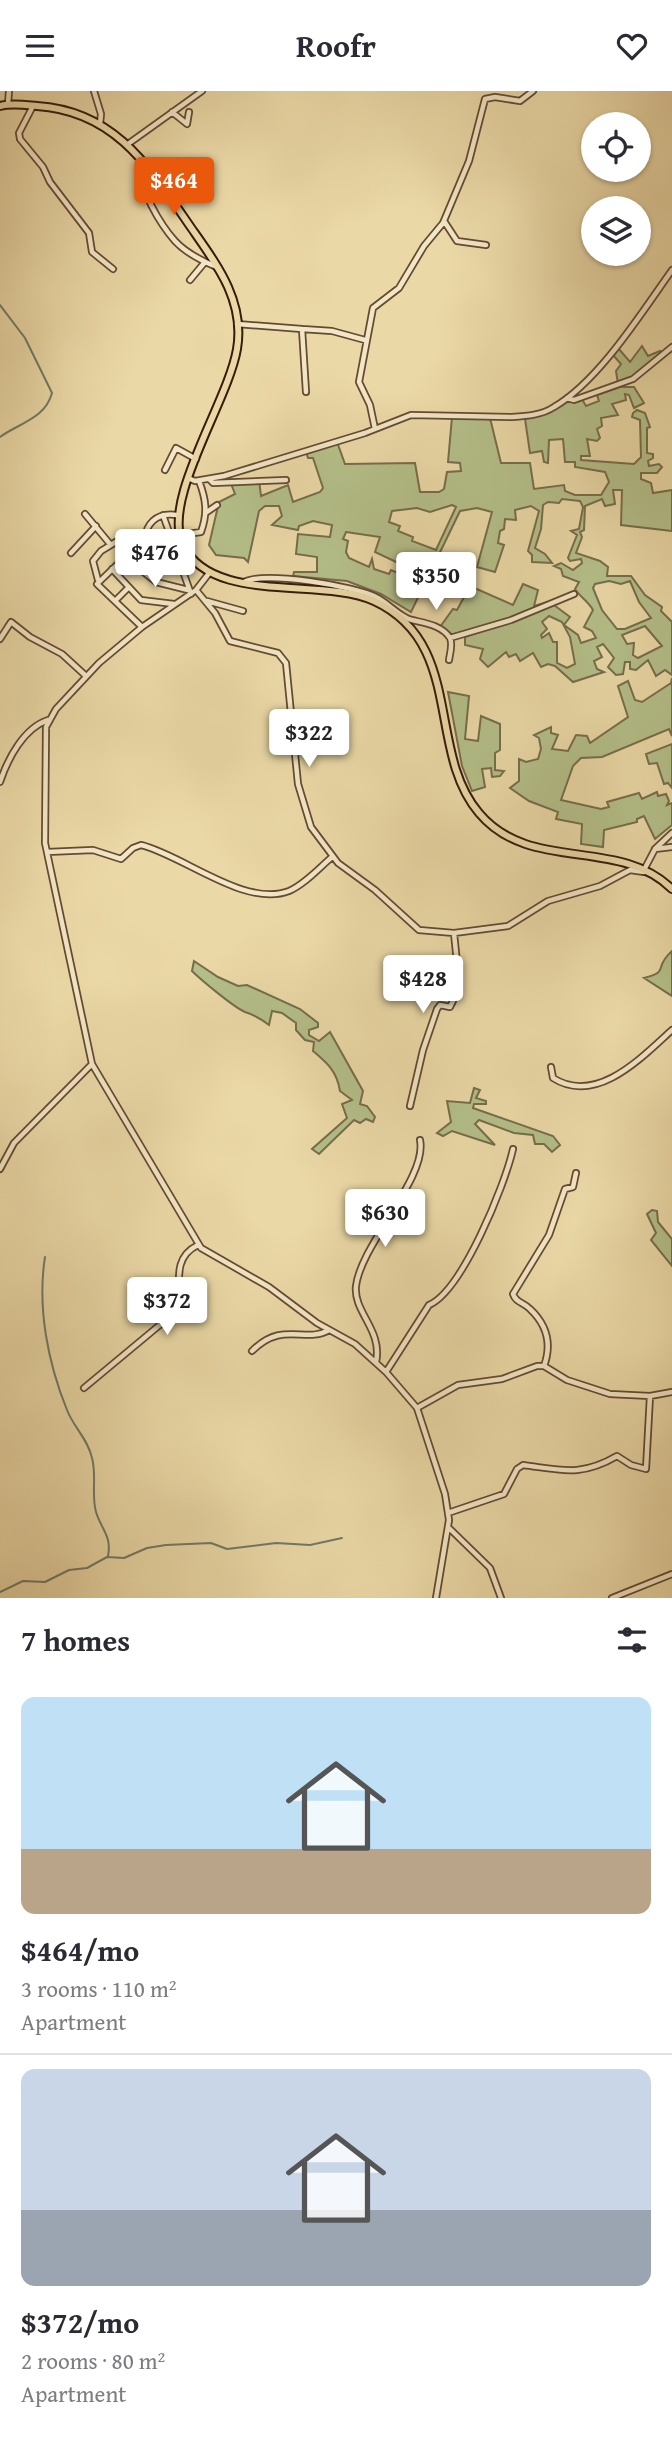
<!DOCTYPE html>
<meta charset="utf-8">
<style>
:root{--surface:#fff;--page:#f7f7f7;--text:#2b2b33;--muted:#7c7c81;--line:#e1e1e2;--accent:#ea580c}
body{margin:0;font-family:"Gentium Book Plus",serif;background:var(--page);color:var(--text);height:100vh;display:flex;flex-direction:column;font-size:26px;white-space:nowrap}
*{box-sizing:border-box;margin:0}
p{font-size:23px;color:var(--muted)}
.icon{flex:none;width:38px;height:38px;fill:none;stroke:currentColor;stroke-width:2;stroke-linecap:round;stroke-linejoin:round}
.map{position:relative;height:1507px;overflow:hidden}
.details{display:flex;flex-direction:column;background:var(--surface);flex:1}
.details>*{flex:none}
.buttons{position:absolute;left:581px;top:21px;display:grid;gap:14px}
.buttons a{display:grid;place-items:center;width:70px;height:70px;border-radius:50%;background:var(--surface);box-shadow:0 2px 5px #0004;font-size:35px}
.price{position:absolute;translate:-50% -60px;padding:0 16px;border-radius:7px;background:#fff;color:#222;font-size:23px;line-height:46px;filter:drop-shadow(0 2px 4px #0008)}
.price::after{content:'';position:absolute;left:50%;top:42px;width:21px;height:16px;margin-left:-10px;background:inherit;clip-path:polygon(0 0,100% 0,50% 100%)}
.price.current{background:var(--accent);color:#fff}
ul{padding:0;list-style:none}
li{display:grid;align-content:center;gap:14px;height:371px;padding:0 21px}
li+li{border-top:2px solid var(--line)}
li span{display:grid;place-items:center;height:217px;border-radius:14px;color:#555}
li>.icon{margin-inline-start:auto}
span .icon{width:126px;height:126px;fill:#fffc;stroke-width:1}
li b{font-size:30px}
h2{display:flex;justify-content:space-between;align-items:center;height:84px;padding:0 21px;font-size:30px}
header{display:flex;justify-content:space-between;align-items:center;height:91px;padding:0 21px;background:var(--surface);font-size:32px;font-weight:700}
.map>svg:first-child{display:block}
</style>
<header><svg class="icon" aria-label="menu" viewBox="0 0 24 24"><path d="M4 6h16M4 12h16M4 18h16"/></svg>Roofr<svg class="icon" aria-label="heart" viewBox="0 0 24 24"><path d="M12 20l-8-8c-3-5 5-10 8-4 3-6 11-1 8 4z"/></svg></header>
<div class="map">
<svg width="672" height="1507" viewBox="0 0 672 1507">
<rect width="100%" height="100%" fill="#ead8a6"/>
<filter id="stains"><feTurbulence type="fractalNoise" baseFrequency=".00286" numOctaves="4"/><feColorMatrix values="0 0 0 0 .2 0 0 0 0 .09 0 0 0 0 .02 0 0 0 .5 -.17"/></filter>
<radialGradient id="worn" r=".72"><stop offset=".6" stop-color="#630" stop-opacity="0"/><stop offset="1" stop-color="#630" stop-opacity=".3"/></radialGradient>
<path fill="#b4bf89" stroke="#766d4a" stroke-width="2" fill-rule="evenodd" d="M642,255L648,265L660,260L663,262L638,283L618,293L616,280L621,273L613,264L619,258L630,271Z
M620,296H634L644,312L634,317L629,304L625,303L626,309L612,313L618,324L601,327L602,335L597,338L600,347L597,350L587,348L590,365H581V369L634,373L641,366L640,329L632,326L633,322L637,319L645,322L650,336L647,337V362L653,363V367L648,370L649,375L659,373L662,376L657,382H641V388L651,392L653,402L672,399V440L621,434L622,399H613L615,413L605,415L602,408L585,415L584,439L580,441L582,446L576,462L600,470L608,476L607,485H631L645,504L662,516L661,520L672,531V584L665,579L656,585L648,569L636,579L630,578V571H625L623,583L616,584L608,576L614,567L603,553L597,556L602,566L594,570L597,578L604,581L573,591L555,575L548,573L541,576L533,562L520,570L516,563L509,566L506,561L488,576L480,568L483,558L465,554V546L554,514L570,526L564,534L578,544L581,552L596,547L592,540L584,536L593,519C588,510 580,506 575,498L579,491L563,485L561,478L554,475L561,472L573,479L582,472L581,468L570,470L568,467L577,444L571,440L579,438L583,416L580,410L562,408L559,412L548,411L543,414L541,438L535,457L545,463L552,472L532,471V464L528,460L539,420L531,415L515,419L516,429L505,428L504,438L500,440L498,452L504,454L495,481L477,476L492,421L477,417L460,420L411,521L381,503L347,490L293,485L294,481H317V466L296,463L298,443L330,446L332,434L313,430L299,435L298,439L272,434L282,425L279,415H265L259,420L248,471L244,467L216,464L209,454L219,411L235,403L230,390L259,389L261,405L288,394L293,411L320,401L323,397L313,367H308L306,361L337,351L345,373L415,372L420,401H439L444,398L447,381L461,380L460,372L448,371L452,326L490,327L501,372H530L534,398L564,394L565,400L575,404H601L609,391L605,381L575,376V371H565L563,348L549,349L548,372L544,371L542,360L530,362L525,328C546,322 561,309 582,308L586,315L599,310L597,304ZM452,414L456,416L436,459L412,450L413,446L398,440L400,435L389,431L392,420L417,417L430,421ZM346,441L380,446L375,461L411,478L407,486L391,479L389,483L374,478L372,468L369,476L349,467L346,461L348,450L343,448ZM609,490L621,493L630,490L639,511L651,527L625,538H617L602,519L593,497L595,493ZM549,525L562,531L570,546L575,573L567,577L557,572V551H553L549,542L542,547L541,544L547,538L542,531ZM645,535L662,555L638,567L633,564L634,552L627,553L622,544Z
M523,493L538,499L534,515L548,511L519,525L451,544L440,536L453,518L457,519L470,495L513,514Z
M672,587V645L669,638L602,666L581,667L573,675L561,709L601,718L609,716L607,711L639,702L642,708L657,701L658,705L666,703L669,710L667,714L672,712V734L655,748L644,725L637,728V731L604,739L603,756L581,753L582,733L556,728L558,721L529,710L510,697L519,690V668L526,671L538,668L541,658L539,647L534,644L551,636V642L558,644L552,658L568,660L576,644L587,645L590,652L628,626L618,595L628,590L635,609L642,611L671,592Z
M448,601L469,605L465,648L478,650L481,625L500,633V659L495,662V679L504,680L500,685L492,686L491,677L482,678L485,696L472,700L462,675Z
M672,653V697L668,692L664,693L657,672L649,673L646,663Z
M672,860V905L644,887C671,880 652,878 672,860Z
M194,870L218,886L238,895L247,894L300,918L318,932V936L309,939V944L319,950L330,941L363,1000L360,1013L367,1015L375,1026L373,1031L366,1028L360,1032L354,1029L319,1063L312,1058L347,1027L342,1013L352,1009L340,1000C337,980 327,972 313,960L314,951L305,949L296,939V932L282,922L272,920L269,934C260,927 255,924 245,921C235,917 201,889 192,880Z
M474,997L480,999L476,1007L486,1010V1013H474L473,1017L553,1045L560,1054L552,1061L544,1053H535L533,1044L514,1042L479,1029L475,1033L495,1054L452,1040L443,1045L437,1042L451,1031L447,1010L470,1012Z
M652,1119L657,1120L658,1131L672,1148V1175L651,1149L656,1142L647,1123Z"/>
<g fill="none" stroke-linecap="round" stroke-linejoin="round">
<path stroke="#717a68" stroke-width="2" d="M0,214L25,247L52,302C45,328 19,332 0,346
M45,1166C37,1217 48,1272 67,1319C74,1337 88,1348 92,1367C97,1385 91,1403 96,1421C101,1438 112,1445 108,1465
M0,1501L23,1490L45,1491L69,1479L87,1477L107,1466L124,1467L147,1457L166,1454L211,1452L227,1458L276,1452L310,1454L342,1447"/>
<g stroke="#644a32" stroke-width="8">
<path id="minor" d="M94,0L101,23L100,33
M8,13L9,0
M33,15L19,42L20,48L43,76L50,91L89,142L92,161L113,178
M172,21L187,33L189,21
M128,53L202,0
M144,72L140,75C139,98 160,133 175,150C186,162 202,170 217,176
M444,130L457,150L486,154
M190,189L205,171
M237,233L302,238
M306,301L302,238L332,240L365,249
M567,307L574,309L633,288L672,256
M375,338L370,314L359,291L373,217L399,197L424,155L443,132L469,70L485,8L495,6L520,10L533,0
M165,379L176,357L196,368
M188,387L195,390L224,385L365,342L411,324L512,326C527,325 542,324 554,316C599,290 642,221 672,179
M210,389L213,392L286,389
M207,421L217,414
M85,423L110,453
M163,424L191,503
M177,424C134,417 134,481 183,476
M180,444L201,441C208,422 206,408 199,390
M71,462L96,435
M126,467L156,491L188,499
M112,478L141,509L174,513
M210,481L196,499L142,536L99,572L56,618L46,636L45,752L92,973L201,1157L269,1196L317,1232L355,1253L386,1281L417,1317L445,1403L449,1429L436,1507
M98,489L93,470L101,460L119,449L124,450L129,462
M244,491C265,480 354,495 376,506C387,511 401,527 412,529C424,532 442,534 450,547C453,553 450,562 449,569
M196,499L215,522L230,550L278,562L286,572L298,693L311,736L338,772L375,799L419,839L454,842L508,835L548,810L600,795L630,779L644,781
M117,508L128,497
M207,510L243,520
M142,536L97,493L129,462L145,455
M450,547L511,529L574,503
M0,548L11,531L30,546L62,563L86,585
M0,691C8,667 24,637 48,629
M655,758L672,756
M47,761L93,759L121,768L133,757L141,754C183,764 245,817 289,800C305,793 319,777 332,766
M645,777L655,758L672,742
M551,976L553,987C597,1015 643,965 672,939
M410,1015L423,959L437,918L440,914L450,916C462,896 456,865 454,842
M0,1078L14,1052L92,973
M252,1260C283,1229 305,1253 329,1239
M376,1271C383,1239 353,1221 356,1195C361,1153 428,1086 420,1049
M544,1275C552,1253 547,1234 530,1218C523,1211 516,1212 513,1203L549,1144L565,1098L573,1096L576,1082
M386,1281L429,1214C462,1200 505,1094 513,1058
M84,1297L179,1218C181,1194 171,1167 198,1154
M417,1317L458,1294L502,1288L537,1275H544L567,1289L610,1303L650,1305L672,1301
M448,1422L504,1403L517,1378L523,1374C562,1379 581,1386 617,1365L631,1374L646,1378L650,1305
M449,1437L490,1477L501,1507
M612,1507L672,1483"/>
</g>
<g stroke="#371b0b" stroke-width="10">
<path id="major" d="M0,15C12,12 25,14 37,15C117,20 151,79 192,138C218,175 245,211 237,258C228,311 161,409 183,454C212,514 321,486 374,510C465,552 426,660 479,722C530,783 618,745 672,798"/>
</g>
<use href="#minor" stroke="#f1e6c5" stroke-width="4.5"/>
<use href="#major" stroke="#ead8a6" stroke-width="6"/>
</g>
<rect width="100%" height="100%" filter="url(#stains)"/>
<rect width="100%" height="100%" fill="url(#worn)"/>
</svg>
<div class="buttons">
<a><svg class="icon" aria-label="locate" viewBox="0 0 24 24"><circle cx="12" cy="12" r="6"/><path d="M12 2v4M12 18v4M2 12h4M18 12h4"/></svg></a>
<a><svg class="icon" aria-label="layers" viewBox="0 0 24 24"><path d="M12 4l9 5-9 5-9-5zM3 14l9 5 9-5"/></svg></a>
</div>
<b class="price current" style="left:174px;top:126px">$464</b>
<b class="price" style="left:155px;top:498px">$476</b>
<b class="price" style="left:436px;top:521px">$350</b>
<b class="price" style="left:309px;top:678px">$322</b>
<b class="price" style="left:423px;top:924px">$428</b>
<b class="price" style="left:385px;top:1158px">$630</b>
<b class="price" style="left:167px;top:1246px">$372</b>
</div>
<section class="details">
<h2>7 homes<svg class="icon" aria-label="filters" viewBox="0 0 24 24"><path d="M4 7h16M4 17h16"/><circle cx="9" cy="7" r="2"/><circle cx="15" cy="17" r="2"/></svg></h2>
<ul>
<li><span style="background:linear-gradient(#bfe0f5 70%,#b9a48a 0)"><svg class="icon" aria-label="home" viewBox="0 0 24 24"><path d="M3 11l9-7 9 7M6 9v11h12V9"/></svg></span><div><b>$464/mo</b><p>3 rooms · 110 m²</p><p>Apartment</p></div></li>
<li><span style="background:linear-gradient(#c9d6e8 65%,#9aa5b1 0)"><svg class="icon" aria-label="home" viewBox="0 0 24 24"><path d="M3 11l9-7 9 7M6 9v11h12V9"/></svg></span><div><b>$372/mo</b><p>2 rooms · 80 m²</p><p>Apartment</p></div></li>
</ul>
</section>
